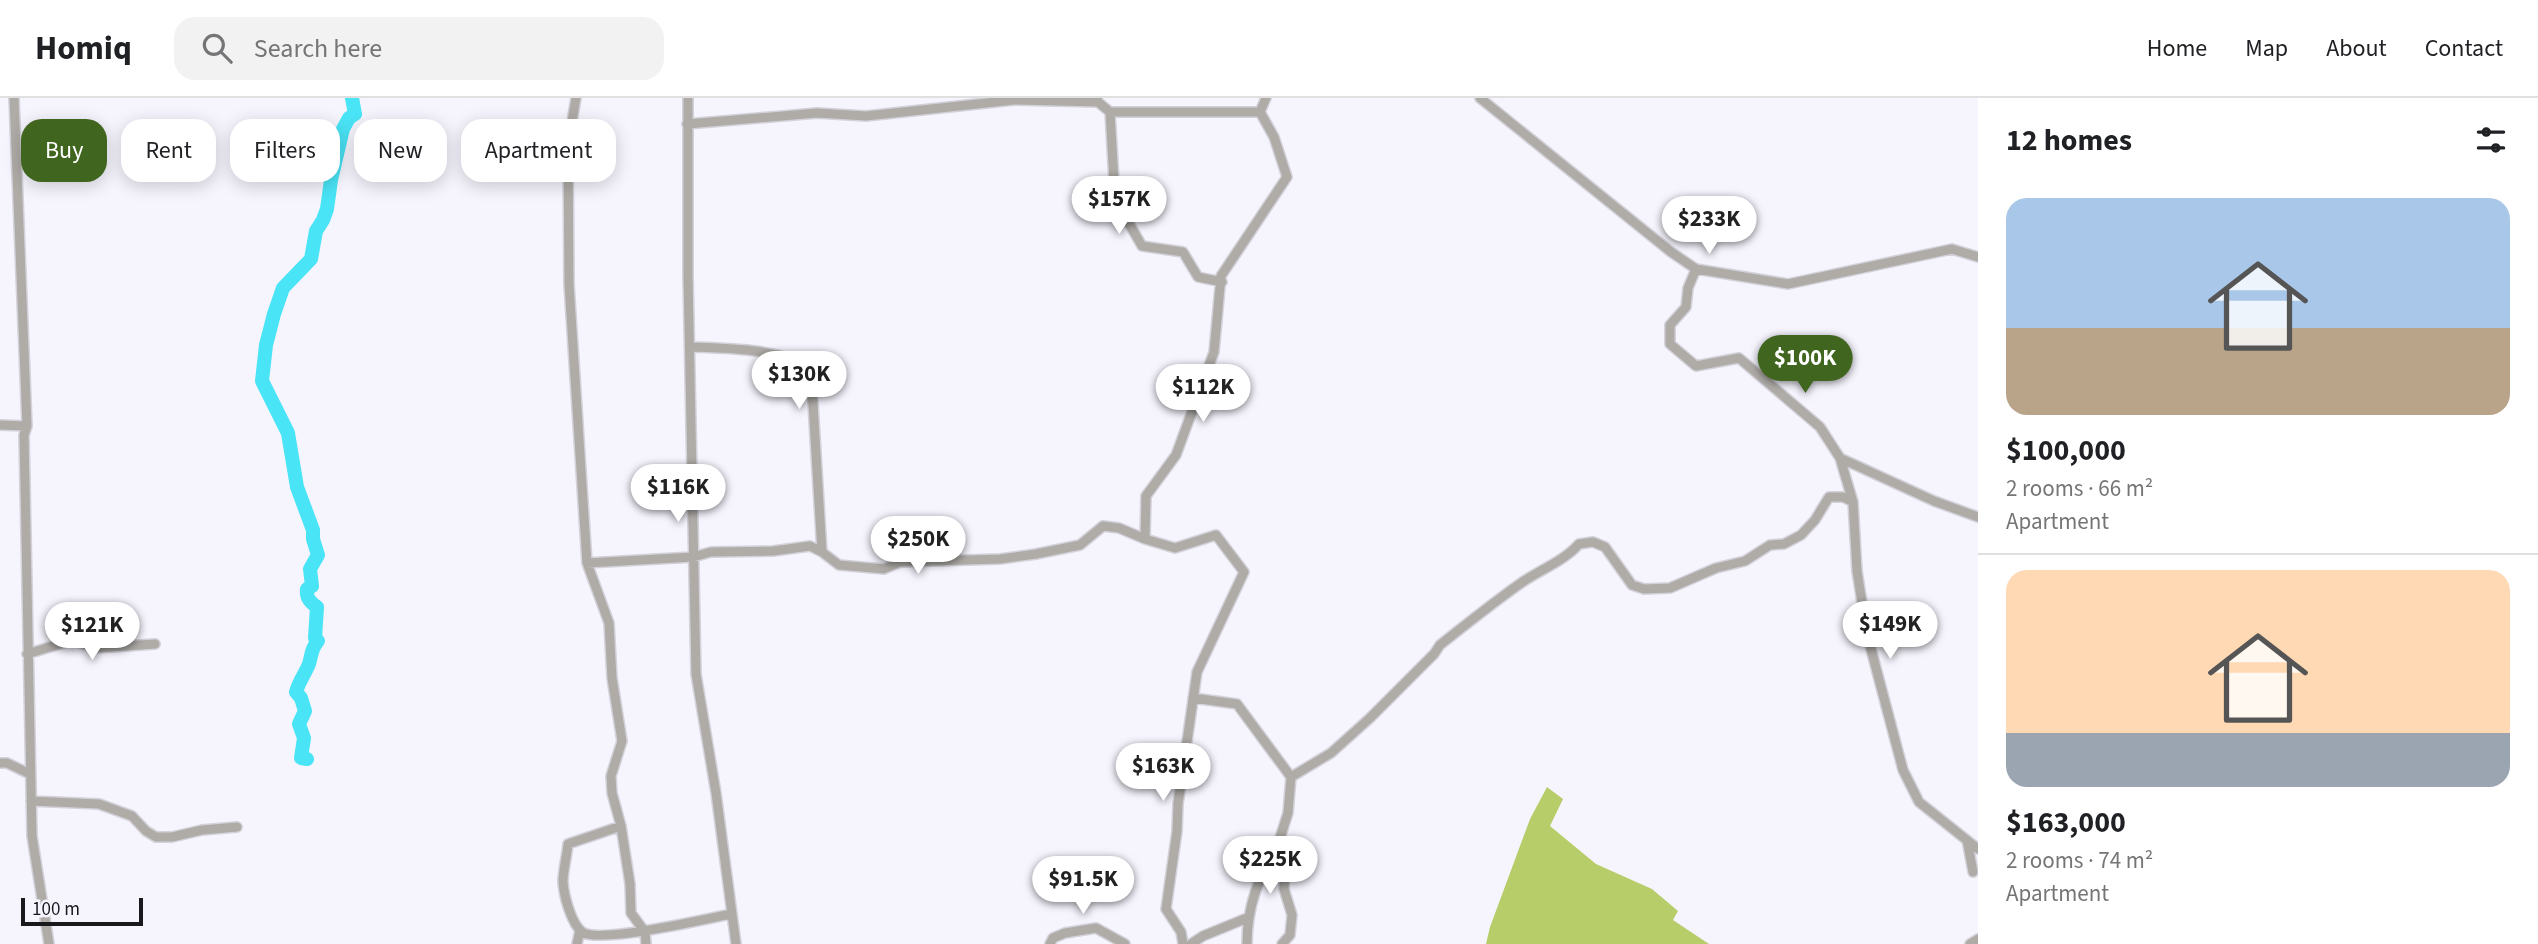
<!DOCTYPE html>
<meta charset="utf-8">
<style>
:root{--surface:#fff;--page:#f2f2f2;--text:#202124;--muted:#757577;--line:#e0e0e0;--accent:#40651e}
body{margin:0;font-family:"Source Sans 3",sans-serif;background:var(--page);color:var(--text);height:100vh;display:flex;flex-direction:column;font-size:26px;white-space:nowrap}
*{box-sizing:border-box;margin:0}
p{font-size:23px;color:var(--muted)}
.icon{flex:none;width:38px;height:38px;fill:none;stroke:currentColor;stroke-width:2;stroke-linecap:round;stroke-linejoin:round}
.map{position:relative;flex:1;overflow:hidden}
.drawer{display:flex;flex-direction:column;background:var(--surface);width:560px}
.drawer>*{flex:none}
.top-card{position:absolute;left:21px;top:21px;width:665px;height:63px;display:flex;gap:14px}
.scale{position:absolute;left:21px;bottom:18px;width:122px;box-sizing:border-box;padding-left:7px;border:4px solid #19191d;border-top:0;font-size:19px;line-height:24px;white-space:nowrap;color:#19191d;-webkit-text-stroke:5px #f6f5fe;paint-order:stroke}
.price{position:absolute;translate:-50% -60px;padding:0 16px;border-radius:24px;background:#fff;color:#222;font-size:23px;line-height:46px;filter:drop-shadow(0 2px 4px #0008)}
.price::after{content:'';position:absolute;left:50%;top:42px;width:21px;height:16px;margin-left:-10px;background:inherit;clip-path:polygon(0 0,100% 0,50% 100%)}
.price.on{background:var(--accent);color:#fff}
ul{padding:0;list-style:none}
li{display:grid;align-content:center;gap:14px;height:371px;padding:0 28px}
li+li{border-top:2px solid var(--line)}
li span{display:grid;place-items:center;height:217px;border-radius:21px;color:#555}
li>.icon{margin-inline-start:auto}
span .icon{width:126px;height:126px;fill:#fffc;stroke-width:1}
li b{font-size:30px}
h2{display:flex;justify-content:space-between;align-items:center;height:84px;padding:0 28px;font-size:30px}
.pill{padding:0 24px;border-radius:21px;background:var(--surface);box-shadow:0 4px 18px #0003;font-size:24px;line-height:63px}
.pill.on{background:var(--accent);color:#fff}
header{display:flex;align-items:center;gap:42px;box-sizing:border-box;height:98px;padding:0 35px;background:var(--surface);border-bottom:2px solid var(--line)}
header strong{font-size:33px}
nav{display:flex;gap:38px;margin-inline-start:auto;font-size:24px}
.search{width:490px;height:63px;background:var(--page);display:flex;align-items:center;gap:18px;box-sizing:border-box;padding:0 24px;border-radius:21px;color:var(--muted);font-size:26px}
main{display:flex;flex:1;min-height:0}
.map>svg:first-child{display:block}
</style>
<header>
<strong>Homiq</strong>
<div class="search"><svg class="icon" aria-label="search" viewBox="0 0 24 24"><circle cx="10" cy="10" r="6"/><path d="M15 15l6 6"/></svg>Search here</div>
<nav><a>Home</a><a>Map</a><a>About</a><a>Contact</a></nav>
</header>
<main>
<div class="map">
<svg width="1978" height="846" viewBox="0 0 1978 846">
<rect width="100%" height="100%" fill="#f6f5fe"/>
<path fill="#b7cd6a" d="M1547,689L1563,701L1550,728L1596,766L1652,791L1678,813L1673,822L1709,846H1486L1490,829L1530,721Z"/>
<g fill="none" stroke-linecap="round" stroke-linejoin="round">
<path stroke="#49e4f6" stroke-width="14" d="M307,661L301,660L304,640L299,626L305,613L301,600L296,594C299,583 305,576 309,566C312,556 311,551 318,543L315,540L317,509C310,504 306,500 307,491L312,488L310,471L318,457L313,441V432L297,389L288,335L262,283L266,247L274,216L283,190L311,161L316,133L323,122L327,111L331,82L343,31L349,20L355,16L352,0"/>
<g stroke="#d3d2da" stroke-width="12">
<path id="minor" d="M14,0L27,328L24,337L32,738L49,846
M576,0L568,47L569,186L587,465L609,525L612,580L622,643L611,678L612,695L621,728L630,786L631,815L645,834L646,846
M688,0V177L696,576L716,695L736,846
M1097,0L1098,4L1110,14H1260
M1480,0L1671,154L1696,171L1788,186L1952,151L1978,159
M1110,14L1115,101L1142,148L1183,154L1198,179L1222,184
M687,26L817,15L866,18L1014,2L1098,4
M1696,171L1688,190L1686,209L1670,227V246L1696,268L1739,260L1820,329L1840,360L1934,403L1978,419
M690,249C720,250 789,250 811,273L822,454
M0,327L27,328
M1840,360L1853,404L1857,473L1867,536L1903,672L1919,704L1978,751
M587,465L693,459L711,454L773,453L810,448L822,454L839,467L884,471L900,464L1000,461L1036,456L1080,447L1103,428L1119,430L1145,441
M27,556L73,542L96,550L155,546
M1193,600L1237,606L1291,679L1331,655L1370,620L1434,556L1440,547C1468,525 1495,503 1524,483C1542,471 1565,462 1579,446L1593,444L1605,449L1632,487L1644,491L1670,490L1716,470L1745,463L1770,447L1784,446L1801,437L1815,422L1829,399H1843L1853,404
M0,665H7L30,676
M31,703L99,706L132,718L146,733L156,739H172L202,732L237,729
M621,728L568,746C567,758 563,772 563,784C564,798 571,825 582,834C599,846 707,821 731,816
M1967,742L1973,774
M577,846L580,832
M1050,846L1053,840L1065,835L1096,830L1125,846
M1183,846L1181,834L1166,811L1177,733L1178,706L1197,574L1244,474L1216,437L1175,450L1145,441L1146,398L1176,357L1214,254L1221,178L1287,79L1274,39L1260,14L1266,0
M1191,846L1203,838L1247,820
M1247,846C1247,807 1259,779 1278,746
M1282,846L1290,837L1292,817L1284,791L1285,768L1278,746L1288,715L1291,679
M1970,846L1978,841"/>
</g>
<use href="#minor" stroke="#afaca8" stroke-width="9"/>
</g>
</svg>
<div class="scale">100 m</div>
<b class="price" style="left:1119px;top:138px">$157K</b>
<b class="price" style="left:1709px;top:158px">$233K</b>
<b class="price on" style="left:1805px;top:297px">$100K</b>
<b class="price" style="left:799px;top:313px">$130K</b>
<b class="price" style="left:1203px;top:326px">$112K</b>
<b class="price" style="left:678px;top:426px">$116K</b>
<b class="price" style="left:918px;top:478px">$250K</b>
<b class="price" style="left:1890px;top:563px">$149K</b>
<b class="price" style="left:92px;top:564px">$121K</b>
<b class="price" style="left:1163px;top:705px">$163K</b>
<b class="price" style="left:1270px;top:798px">$225K</b>
<b class="price" style="left:1083px;top:818px">$91.5K</b>
<div class="top-card">
<a class="pill on">Buy</a>
<a class="pill">Rent</a>
<a class="pill">Filters</a>
<a class="pill">New</a>
<a class="pill">Apartment</a>
</div>
</div>
<section class="drawer">
<h2>12 homes<svg class="icon" aria-label="filters" viewBox="0 0 24 24"><path d="M4 7h16M4 17h16"/><circle cx="9" cy="7" r="2"/><circle cx="15" cy="17" r="2"/></svg></h2>
<ul>
<li><span style="background:linear-gradient(#a9c7e8 60%,#b9a48a 0)"><svg class="icon" aria-label="home" viewBox="0 0 24 24"><path d="M3 11l9-7 9 7M6 9v11h12V9"/></svg></span><div><b>$100,000</b><p>2 rooms · 66 m²</p><p>Apartment</p></div></li>
<li><span style="background:linear-gradient(#ffd9b3 75%,#9aa5b1 0)"><svg class="icon" aria-label="home" viewBox="0 0 24 24"><path d="M3 11l9-7 9 7M6 9v11h12V9"/></svg></span><div><b>$163,000</b><p>2 rooms · 74 m²</p><p>Apartment</p></div></li>
</ul>
</section>
</main>
